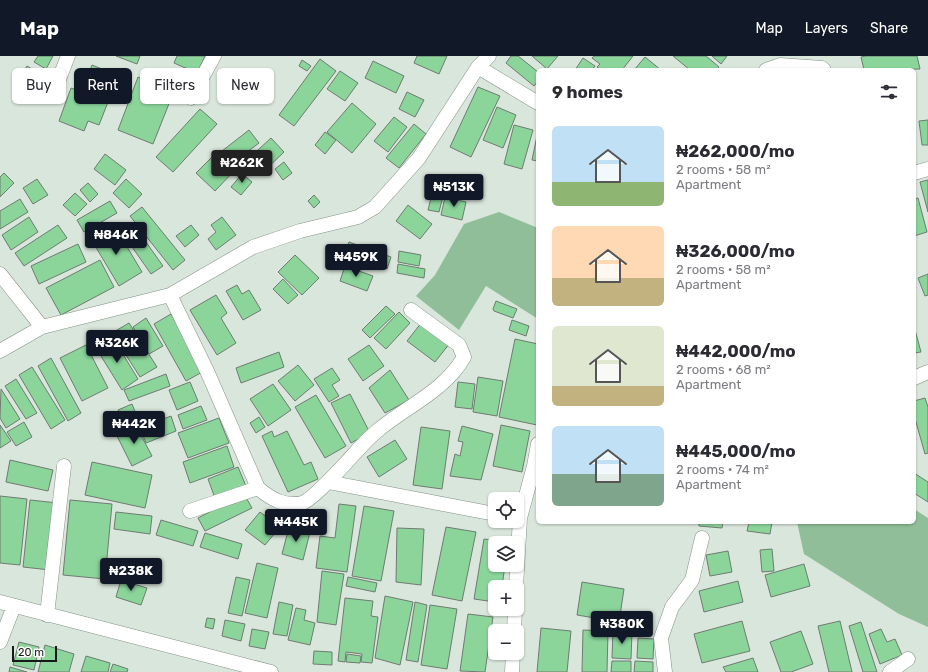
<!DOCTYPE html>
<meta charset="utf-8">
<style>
:root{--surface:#fff;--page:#f7f7f7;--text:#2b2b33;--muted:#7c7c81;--accent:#111827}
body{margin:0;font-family:Rubik,sans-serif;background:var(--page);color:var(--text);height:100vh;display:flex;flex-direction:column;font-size:15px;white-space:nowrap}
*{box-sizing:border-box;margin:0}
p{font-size:13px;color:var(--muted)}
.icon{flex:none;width:22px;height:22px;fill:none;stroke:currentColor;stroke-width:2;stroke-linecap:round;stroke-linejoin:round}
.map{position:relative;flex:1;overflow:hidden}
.sheet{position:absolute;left:536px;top:12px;width:380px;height:456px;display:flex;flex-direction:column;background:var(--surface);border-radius:6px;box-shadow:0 1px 3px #0004}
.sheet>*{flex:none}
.top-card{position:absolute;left:12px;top:12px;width:380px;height:36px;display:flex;gap:8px}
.buttons{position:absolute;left:488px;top:436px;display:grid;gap:8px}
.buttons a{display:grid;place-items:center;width:36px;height:36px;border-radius:6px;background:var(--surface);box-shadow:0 1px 3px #0004;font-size:20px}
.scale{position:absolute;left:12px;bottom:10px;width:45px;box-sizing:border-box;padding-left:4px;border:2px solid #161a16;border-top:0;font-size:11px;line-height:14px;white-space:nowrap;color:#161a16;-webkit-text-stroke:3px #fff;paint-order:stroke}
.price{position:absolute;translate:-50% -34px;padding:0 9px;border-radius:4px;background:var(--accent);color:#fff;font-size:13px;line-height:26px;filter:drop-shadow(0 1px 2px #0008)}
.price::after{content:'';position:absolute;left:50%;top:24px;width:12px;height:9px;margin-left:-6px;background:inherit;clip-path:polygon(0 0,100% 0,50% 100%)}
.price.active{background:#222;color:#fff}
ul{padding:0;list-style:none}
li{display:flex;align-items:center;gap:12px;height:100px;padding:0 16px}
li span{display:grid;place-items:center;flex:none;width:112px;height:80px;border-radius:6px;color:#555}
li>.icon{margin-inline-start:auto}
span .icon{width:48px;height:48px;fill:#fffc;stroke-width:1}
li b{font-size:17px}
h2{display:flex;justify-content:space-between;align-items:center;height:48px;padding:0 16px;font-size:17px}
.tag{padding:0 14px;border-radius:6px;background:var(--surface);box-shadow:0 1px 3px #0004;font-size:14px;line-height:36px}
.tag.active{background:var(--accent);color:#fff}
header{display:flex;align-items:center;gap:24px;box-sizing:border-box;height:56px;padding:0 20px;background:var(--accent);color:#fff}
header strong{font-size:19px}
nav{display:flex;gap:22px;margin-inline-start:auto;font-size:14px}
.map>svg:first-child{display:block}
</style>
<header>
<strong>Map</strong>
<nav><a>Map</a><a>Layers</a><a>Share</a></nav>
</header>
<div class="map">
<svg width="928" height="616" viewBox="0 0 928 616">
<rect width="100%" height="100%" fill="#d9e6db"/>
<path fill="#8fbe98" d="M499,156L538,172V263L486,230L459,274L416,240L435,219L464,168Z
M914,453L928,462V571L899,558L804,498L797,466H914Z"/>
<path fill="#8bd59b" stroke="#6f7b71" d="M38,0H53L46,13L34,6Z
M116,0H140L137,8Z
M177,0H205L197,17L174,7Z
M417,0H447L439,18L414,7Z
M511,0H518L538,16V25L534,30L506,7Z
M532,0H558L547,13Z
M594,0H633L622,14H602L597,11L600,8L592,2Z
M673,0H706L719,11L716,14H690Z
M712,0H727L721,8Z
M866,0H917L920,13L864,14L861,1Z
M645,1L661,14H634Z
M583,2L595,10L592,14H575Z
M320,3L336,15L294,70L279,59Z
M302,4L311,10L307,15L299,10Z
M373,5L404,20L396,37L365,22Z
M92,9L129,24L120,44L84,30Z
M27,10L48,23L36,43L15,30Z
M340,15L358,27L345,45L327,33Z
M224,18L236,26L232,33L220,25Z
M138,21L174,35L153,88L118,74Z
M478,31L500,40L471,101L450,91Z
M71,32L108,46L99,69L88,65L84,75L59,65Z
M407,36L424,44L415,61L399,53Z
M352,47L376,68L352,97L327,76Z
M497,51L516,59L503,92L483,84Z
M200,53L217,68L173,116L156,101Z
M394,61L407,71L388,96L374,85Z
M928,64V89H922L919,65Z
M414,68L426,78L399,112L386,102Z
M514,69L533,74L522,113L504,108Z
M249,74L259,87L231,108L222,95Z
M538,75V105L532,104Z
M325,76L336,84L325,98L315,89Z
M271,82L284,96L259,120L245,106Z
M216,97L234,115L215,135L196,117Z
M105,98L126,114L115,129L94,113Z
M284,106L292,117L283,124L275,113Z
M4,117L14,127L0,141V121Z
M242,118L252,126L241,139L231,131Z
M37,123L48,139L33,148L23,132Z
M126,123L142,138L129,152L113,137Z
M928,124V156L920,126Z
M88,127L98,138L90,146L80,134Z
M75,137L87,148L75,160L63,149Z
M432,138L443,140L439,156L428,154Z
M314,139L320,146L314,152L308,145Z
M445,141L466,146L462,164L441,159Z
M918,142L927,176L914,180V143Z
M20,143L28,156L0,173V155Z
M110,145L117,157L84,176L77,164Z
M408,149L432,168L420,183L396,165Z
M142,151L185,204L173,214L130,160Z
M29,161L38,176L11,194L2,179Z
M222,161L236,179L216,194L208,183L216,176L211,169Z
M58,169L67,182L24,210L15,197Z
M114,169L142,216L119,230L91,183Z
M191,169L199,179L185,191L176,180Z
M141,179L163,210L151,218L130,188Z
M349,186L391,201L387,213L344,198Z
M78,188L86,206L39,228L31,210Z
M399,195L421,199L419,210L398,206Z
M295,199L319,222L302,239L278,216Z
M100,204L114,231L61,259L46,232Z
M398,208L425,213L424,222L397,217Z
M345,210L373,220L367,235L340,225Z
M928,218V239L925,240L918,222Z
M283,223L298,239L288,248L273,233Z
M237,229L242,238L249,234L261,254L243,264L226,235Z
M216,239L227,257L221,262L236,287L217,299L190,254Z
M496,245L517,253L513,262L494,255L493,253Z
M386,250L395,258L370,282L362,274Z
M399,256L410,267L386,293L374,282Z
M171,258L204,315L186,325L154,268Z
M146,262L163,290L149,298L133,271Z
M512,264L529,270L526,280L509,274Z
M422,266L450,287L435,306L407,285Z
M129,267L157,311L140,321L112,277Z
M915,274L921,296L914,297V275Z
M113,282L138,323L122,334L96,292Z
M515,283L538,288L537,369L499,361Z
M86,289L108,332L82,345L60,302Z
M369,289L384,310L363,325L348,303Z
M279,296L284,311L241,327L236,312Z
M51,302L81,357L68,365L38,310Z
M298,309L314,329L295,345L278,325Z
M32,311L65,364L51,373L19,319Z
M332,312L340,324L332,329L339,340L329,346L314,323Z
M390,314L409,344L385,357L369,332Z
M166,318L170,330L129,345L124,334Z
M478,321L503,325L497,360L473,356Z
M16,323L37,357L26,363L5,330Z
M190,326L198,345L177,354L169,334Z
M458,326L475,328L472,353L455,351Z
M273,328L291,354L268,370L250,343Z
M1,333L20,363L6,372L0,362Z
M350,338L370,377L351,387L331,347Z
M316,339L346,390L325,402L295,351Z
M925,342L928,351V397L925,398L914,359V345Z
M132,348L138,363L124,369L118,354Z
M201,350L207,364L183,373L178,359Z
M171,360L176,375L146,387L140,372Z
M259,361L265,371L256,377L250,367Z
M219,362L229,387L188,402L178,377Z
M24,366L32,381L16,390L7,376Z
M135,368L152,400L132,410L116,378Z
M0,369L11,385L0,392Z
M501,369L530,375L522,416L493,410Z
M462,370L493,378L481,424L450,420L455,398L460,400L463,386L458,385Z
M421,371L450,375L442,433L413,429Z
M272,375L274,381L287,375L304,409L311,406L318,423L288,436L262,380Z
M395,384L407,403L379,421L367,401Z
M227,390L234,411L190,427L183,406Z
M10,404L53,414L48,435L6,426Z
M92,406L152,419L145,452L85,439Z
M238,411L246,430L215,442L208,423Z
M914,417L928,426V446L914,437Z
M244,438L252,452L205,475L198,462Z
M0,440L27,443L20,509L0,507Z
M30,444L58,447L50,514L23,511Z
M70,444L112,448L105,523L63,519Z
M339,448L356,450L347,516L316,512L320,480L335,482Z
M364,450L394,455L381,525L352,520Z
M116,456L152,460L150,478L114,473Z
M260,456L280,471L265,489L245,474Z
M161,464L198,475L193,490L156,479Z
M699,466H723L722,472L699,470Z
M749,466H772L770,478L747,475Z
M289,471L310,476L303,504L282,498Z
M446,471L476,476L462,545L432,539Z
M397,472L424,473L421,529L396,526Z
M205,477L242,488L238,503L200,491Z
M484,483L509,486L495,487V509H505L502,531H495V546L474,543Z
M772,493L774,515L762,516L760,494Z
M728,495L732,516L710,520L706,499Z
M257,507L278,512L267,562L245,557Z
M804,508L810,530L771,541L765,519Z
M322,515L344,518L336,569L317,566Z
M236,521L250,524L242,560L228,557Z
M348,521L377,527L375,536L346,530Z
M121,524L147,532L141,549L116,541Z
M738,525L743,546L704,556L699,535Z
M582,526L624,533L619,566L577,559Z
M385,540L413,546L400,609L375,602Z
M345,542L373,545L371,560L378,561L372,607L361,606L362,598L346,596L345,606L338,605Z
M279,546L293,549L287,580L273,578Z
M415,546L427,549L418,606L406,604Z
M430,549L457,553L447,613L421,609Z
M296,552L306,554L304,564L315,567L310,589L288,584Z
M468,558L493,561L485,616L460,615Z
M207,562L215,563L213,573L205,571Z
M225,564L245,568L241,585L222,580Z
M742,565L750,595L702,607L694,578Z
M840,565L852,616H829L818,570Z
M861,566L877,616H863L849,570Z
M541,572L571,575L567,616H537Z
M252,573L269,576L265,593L249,590Z
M881,573L887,586L895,583L902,599L880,608L869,578Z
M583,574L608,575L607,616H582Z
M613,575L632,576L631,603L612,602Z
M801,575L813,608L791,616H781L770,586Z
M638,582L654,583L653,603L637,602Z
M19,586L39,591L34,614L13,609Z
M45,589L74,598L69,616H38Z
M314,595L332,596V609L313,608Z
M347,598L361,600L360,607L346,606Z
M86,600L110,607L108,616H81Z
M753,602L758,616H726L723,611Z
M612,605H631V616H611Z
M635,605L653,606V616H634Z
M113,608L128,613L127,616H110Z
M10,611L27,616H9Z"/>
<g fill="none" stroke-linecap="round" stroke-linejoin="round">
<g stroke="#869288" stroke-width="15">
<path id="minor" d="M478,11L538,47
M766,14L780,9L822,12L824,14
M54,36L68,0
M191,42L214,0
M914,117L928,113
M0,218L42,271
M170,239L207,315L258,432C271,443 285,451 302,447C312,444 337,416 345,408C355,397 365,385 377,375C405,351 445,335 464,301L459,289L411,254
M0,295L42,271L170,239L253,191L300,175L358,161L375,151L419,102L478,11L489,0
M914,322L928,316
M328,426L495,458
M190,455L258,432
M516,531L520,462L534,410L538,388
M0,546L271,616
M47,559L64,410
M514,575L515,553
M0,586L14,550
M512,616L513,597
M665,616L661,582L672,551L692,524L702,482
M890,616L908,603"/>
</g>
<use href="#minor" stroke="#fff" stroke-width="14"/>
</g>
</svg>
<div class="buttons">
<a><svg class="icon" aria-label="locate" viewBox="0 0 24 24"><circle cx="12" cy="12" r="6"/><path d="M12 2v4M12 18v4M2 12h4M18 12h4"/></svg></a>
<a><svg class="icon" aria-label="layers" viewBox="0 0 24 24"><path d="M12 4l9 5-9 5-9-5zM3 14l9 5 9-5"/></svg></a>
<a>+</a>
<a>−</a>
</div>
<div class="scale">20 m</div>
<b class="price active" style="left:242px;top:128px">₦262K</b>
<b class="price" style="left:454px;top:152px">₦513K</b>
<b class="price" style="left:116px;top:200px">₦846K</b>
<b class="price" style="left:356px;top:222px">₦459K</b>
<b class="price" style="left:117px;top:308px">₦326K</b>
<b class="price" style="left:134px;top:389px">₦442K</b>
<b class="price" style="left:296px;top:487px">₦445K</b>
<b class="price" style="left:131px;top:536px">₦238K</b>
<b class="price" style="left:622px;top:589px">₦380K</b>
<div class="top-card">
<a class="tag">Buy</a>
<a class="tag active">Rent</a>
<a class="tag">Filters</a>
<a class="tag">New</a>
</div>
<section class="sheet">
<h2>9 homes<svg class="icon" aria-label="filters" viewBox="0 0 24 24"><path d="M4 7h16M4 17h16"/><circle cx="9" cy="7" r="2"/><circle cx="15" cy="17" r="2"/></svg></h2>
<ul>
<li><span style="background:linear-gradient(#bfe0f5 70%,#8fb573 0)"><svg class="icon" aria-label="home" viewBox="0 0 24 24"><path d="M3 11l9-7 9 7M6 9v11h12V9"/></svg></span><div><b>₦262,000/mo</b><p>2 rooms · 58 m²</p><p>Apartment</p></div></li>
<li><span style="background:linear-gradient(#ffd9b3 65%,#c2b280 0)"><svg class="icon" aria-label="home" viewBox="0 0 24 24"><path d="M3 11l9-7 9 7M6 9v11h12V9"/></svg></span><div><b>₦326,000/mo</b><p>2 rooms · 58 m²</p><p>Apartment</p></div></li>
<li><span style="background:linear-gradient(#dfe7d0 75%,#c2b280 0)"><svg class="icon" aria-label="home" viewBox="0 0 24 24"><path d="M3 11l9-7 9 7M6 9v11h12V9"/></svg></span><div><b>₦442,000/mo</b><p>2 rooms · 68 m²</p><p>Apartment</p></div></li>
<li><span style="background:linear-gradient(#bfe0f5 60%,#7fa58c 0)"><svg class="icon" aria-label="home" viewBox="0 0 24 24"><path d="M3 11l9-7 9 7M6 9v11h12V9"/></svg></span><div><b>₦445,000/mo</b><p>2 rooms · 74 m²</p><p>Apartment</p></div></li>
</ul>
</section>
</div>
